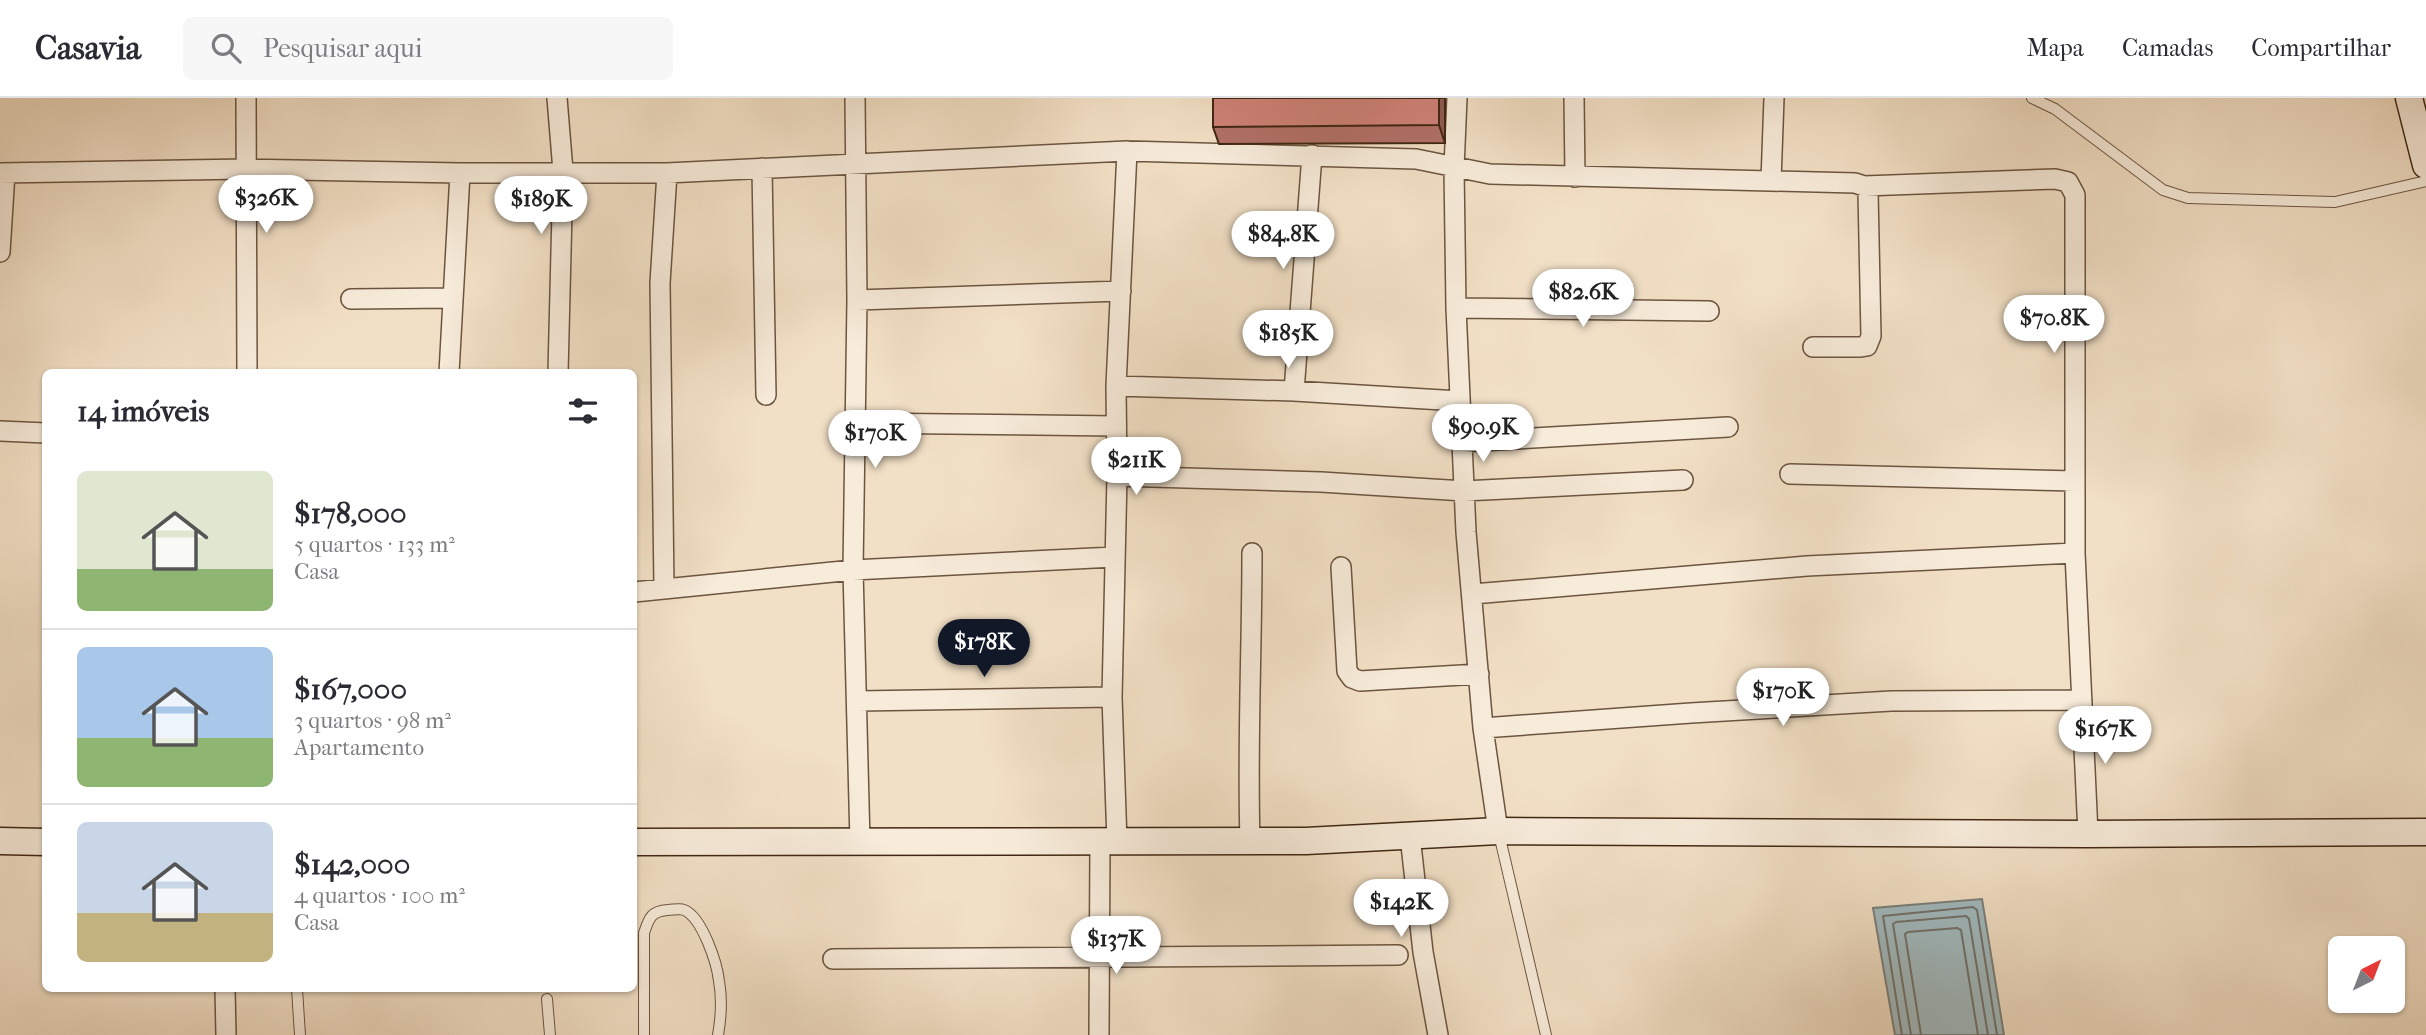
<!DOCTYPE html>
<html lang="pt">
<meta charset="utf-8">
<style>
:root{--surface:#fff;--page:#f7f7f7;--text:#2b2b33;--muted:#7c7c81;--line:#e1e1e2;--accent:#111827}
body{margin:0;font-family:"IM FELL French Canon",serif;background:var(--page);color:var(--text);height:100vh;display:flex;flex-direction:column;font-size:26px;white-space:nowrap}
*{box-sizing:border-box;margin:0}
p{font-size:23px;color:var(--muted)}
.icon{flex:none;width:38px;height:38px;fill:none;stroke:currentColor;stroke-width:2;stroke-linecap:round;stroke-linejoin:round}
.map{position:relative;flex:1;overflow:hidden}
.sheet{position:absolute;left:42px;top:271px;width:595px;height:623px;display:flex;flex-direction:column;background:var(--surface);border-radius:10px;box-shadow:0 2px 5px #0004}
.sheet>*{flex:none}
.needle{width:46px;rotate:42deg}
.buttons{position:absolute;left:2328px;top:838px;display:grid;gap:14px}
.buttons a{display:grid;place-items:center;width:77px;height:77px;border-radius:10px;background:var(--surface);box-shadow:0 2px 5px #0004;font-size:35px}
.price{position:absolute;translate:-50% -60px;padding:0 16px;border-radius:24px;background:#fff;color:#222;font-size:23px;line-height:46px;filter:drop-shadow(0 2px 4px #0008)}
.price::after{content:'';position:absolute;left:50%;top:42px;width:21px;height:16px;margin-left:-10px;background:inherit;clip-path:polygon(0 0,100% 0,50% 100%)}
.price.current{background:var(--accent);color:#fff}
ul{padding:0;list-style:none}
li{display:flex;align-items:center;gap:21px;height:175px;padding:0 35px}
li+li{border-top:2px solid var(--line)}
li span{display:grid;place-items:center;flex:none;width:196px;height:140px;border-radius:10px;color:#555}
li>.icon{margin-inline-start:auto}
span .icon{width:84px;height:84px;fill:#fffc;stroke-width:1}
li b{font-size:30px}
h2{display:flex;justify-content:space-between;align-items:center;height:84px;padding:0 35px;font-size:30px}
header{display:flex;align-items:center;gap:42px;box-sizing:border-box;height:98px;padding:0 35px;background:var(--surface);border-bottom:2px solid var(--line)}
header strong{font-size:33px}
nav{display:flex;gap:38px;margin-inline-start:auto;font-size:24px}
.search{width:490px;height:63px;background:var(--page);display:flex;align-items:center;gap:18px;box-sizing:border-box;padding:0 24px;border-radius:10px;color:var(--muted);font-size:26px}
.map>svg:first-child{display:block}
</style>
<header>
<strong>Casavia</strong>
<div class="search"><svg class="icon" aria-label="search" viewBox="0 0 24 24"><circle cx="10" cy="10" r="6"/><path d="M15 15l6 6"/></svg>Pesquisar aqui</div>
<nav><a>Mapa</a><a>Camadas</a><a>Compartilhar</a></nav>
</header>
<div class="map">
<svg width="2426" height="937" viewBox="0 0 2426 937">
<rect width="100%" height="100%" fill="#f2e0c6"/>
<filter id="stains"><feTurbulence type="fractalNoise" baseFrequency=".00286" numOctaves="4"/><feColorMatrix values="0 0 0 0 .2 0 0 0 0 .09 0 0 0 0 .02 0 0 0 .5 -.17"/></filter>
<radialGradient id="worn" r=".72"><stop offset=".6" stop-color="#630" stop-opacity="0"/><stop offset="1" stop-color="#630" stop-opacity=".3"/></radialGradient>
<path fill="#a0bac0" stroke="#7a7f7b" stroke-width="2" d="M1982,801L2004,937H1895L1873,810Z"/>
<g fill="none" stroke-linecap="round" stroke-linejoin="round">
<path stroke="#70706a" stroke-width="2" d="M1902,937L1883,818L1973,809L1977,812L1997,937
M1911,937L1893,826L1896,824L1966,818L1969,821L1988,937
M1921,937L1905,836L1908,834L1957,830L1961,832L1978,937"/>
<g stroke="#6c5540" stroke-width="12">
<path id="lane" d="M2032,0L2055,11L2163,92L2188,100L2335,104L2426,83
M1499,736L1546,937
M297,891L300,937
M547,901L550,937
M644,937V835C649,820 651,813 668,812C673,812 680,810 684,812C702,819 717,865 719,883C722,900 721,920 718,937"/>
</g>
<g stroke="#6c5540" stroke-width="22">
<path id="street" d="M246,0L247,275
M557,0L563,73L558,275
M855,0L857,202L853,472L860,744
M1457,0L1454,70L1456,210L1466,434L1483,630L1498,733
M1574,0L1575,79
M762,70L766,297
M0,75L246,71L460,75H667L1127,53L1416,61L1490,76L1855,85L1864,88L1868,93L1871,238L1867,248L1861,249H1813
M1771,83L1774,0
M1864,88L2055,81L2068,84L2075,97V455L2088,736
M0,154L5,75
M351,201L452,200
M857,202L1121,193
M1456,210L1709,213
M449,275L460,75
M1116,288L1294,293L1459,303
M1294,293L1312,57
M856,325L1116,328
M0,333L46,335
M1463,344L1728,329
M1790,376L2075,383
M1117,378L1321,384L1464,393L1683,382
M1341,469L1347,573L1352,580L1360,583L1479,576
M664,490L660,185L667,75
M634,494L853,472L1114,459
M1473,496L1807,468L2075,455
M858,603L1112,599
M1483,630L1691,615L1891,603L2082,602
M1410,738L1423,854L1438,937
M1250,743C1247,647 1252,551 1252,455
M1117,744L1112,599L1117,378L1116,288L1127,53
M833,861L1398,857
M225,891L226,937
M1099,937L1100,744"/>
</g>
<g stroke="#402713" stroke-width="29">
<path id="secondary" d="M2409,0L2426,67
M0,743L46,744
M634,744L1306,743L1498,733L2088,736L2426,734"/>
</g>
<use href="#lane" stroke="#f7ebda" stroke-width="10"/>
<use href="#street" stroke="#f7ebda" stroke-width="19"/>
<use href="#secondary" stroke="#f7ebda" stroke-width="26"/>
</g>
<path fill="#b27067" stroke="#402713" stroke-width="2" d="M1213,0H1445V45L1219,46L1213,29Z"/>
<path fill="#915b54" stroke="#402713" stroke-width="2" d="M1439,0H1445V45L1439,27Z"/>
<path fill="#cf8278" stroke="#402713" stroke-width="2" d="M1213,0H1439V27L1213,29Z"/>
<rect width="100%" height="100%" filter="url(#stains)"/>
<rect width="100%" height="100%" fill="url(#worn)"/>
</svg>
<div class="buttons">
<a><svg class="needle" viewBox="-14 -14 28 28"><path d="M0-13l5 13h-10z" fill="#e53935"/><path d="M0 13l5-13h-10z" fill="#7c7c81"/></svg></a>
</div>
<b class="price" style="left:266px;top:137px">$326K</b>
<b class="price" style="left:541px;top:138px">$189K</b>
<b class="price" style="left:1283px;top:173px">$84.8K</b>
<b class="price" style="left:1583px;top:231px">$82.6K</b>
<b class="price" style="left:2054px;top:257px">$70.8K</b>
<b class="price" style="left:1288px;top:272px">$185K</b>
<b class="price" style="left:1483px;top:366px">$90.9K</b>
<b class="price" style="left:875px;top:372px">$170K</b>
<b class="price" style="left:1136px;top:399px">$211K</b>
<b class="price current" style="left:984px;top:581px">$178K</b>
<b class="price" style="left:1783px;top:630px">$170K</b>
<b class="price" style="left:2105px;top:668px">$167K</b>
<b class="price" style="left:1401px;top:841px">$142K</b>
<b class="price" style="left:1116px;top:878px">$137K</b>
<section class="sheet">
<h2>14 imóveis<svg class="icon" aria-label="filters" viewBox="0 0 24 24"><path d="M4 7h16M4 17h16"/><circle cx="9" cy="7" r="2"/><circle cx="15" cy="17" r="2"/></svg></h2>
<ul>
<li><span style="background:linear-gradient(#dfe7d0 70%,#8fb573 0)"><svg class="icon" aria-label="home" viewBox="0 0 24 24"><path d="M3 11l9-7 9 7M6 9v11h12V9"/></svg></span><div><b>$178,000</b><p>5 quartos · 133 m²</p><p>Casa</p></div></li>
<li><span style="background:linear-gradient(#a9c7e8 65%,#8fb573 0)"><svg class="icon" aria-label="home" viewBox="0 0 24 24"><path d="M3 11l9-7 9 7M6 9v11h12V9"/></svg></span><div><b>$167,000</b><p>3 quartos · 98 m²</p><p>Apartamento</p></div></li>
<li><span style="background:linear-gradient(#c9d6e8 65%,#c2b280 0)"><svg class="icon" aria-label="home" viewBox="0 0 24 24"><path d="M3 11l9-7 9 7M6 9v11h12V9"/></svg></span><div><b>$142,000</b><p>4 quartos · 100 m²</p><p>Casa</p></div></li>
</ul>
</section>
</div>
